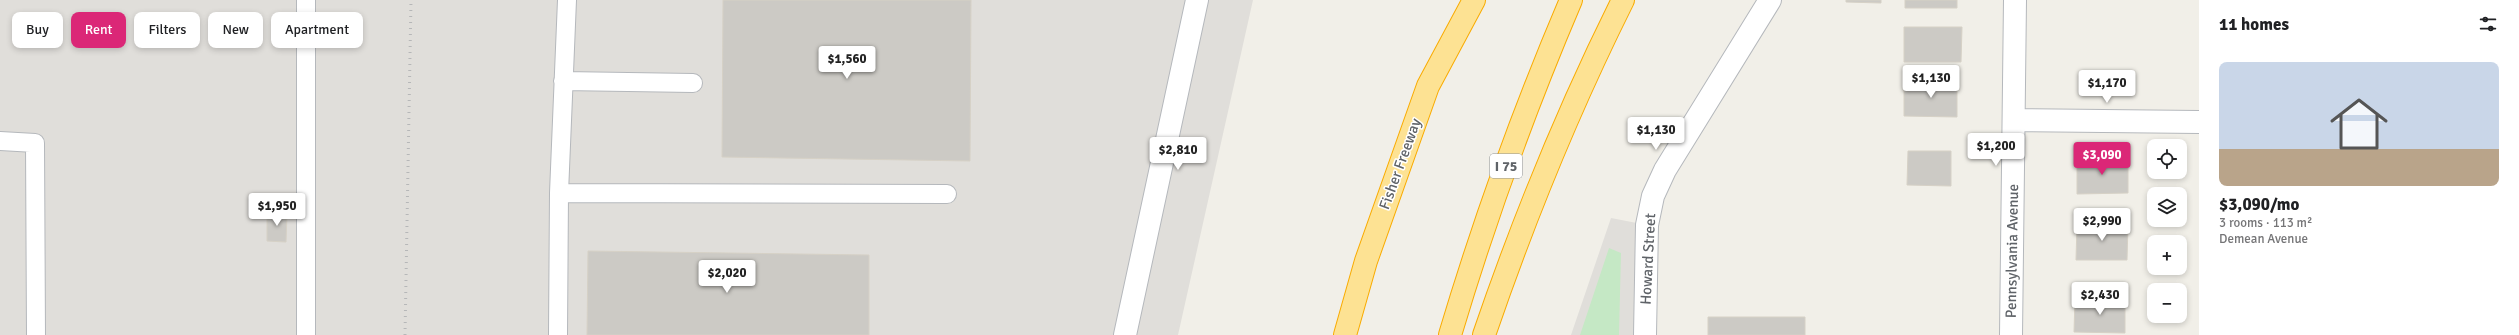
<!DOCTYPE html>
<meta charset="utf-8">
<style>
:root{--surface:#fff;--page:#f6f6f6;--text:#202124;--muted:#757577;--line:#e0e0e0;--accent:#db2777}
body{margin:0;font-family:Signika,sans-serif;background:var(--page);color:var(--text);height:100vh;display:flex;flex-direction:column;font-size:15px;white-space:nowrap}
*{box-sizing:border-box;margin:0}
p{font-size:13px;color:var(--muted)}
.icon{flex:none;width:22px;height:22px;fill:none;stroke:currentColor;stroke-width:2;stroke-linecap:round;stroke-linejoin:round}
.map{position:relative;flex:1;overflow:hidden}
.drawer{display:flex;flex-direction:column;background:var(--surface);width:320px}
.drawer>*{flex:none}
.banner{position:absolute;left:12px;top:12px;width:380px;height:36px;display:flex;gap:8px}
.fabs{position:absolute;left:2147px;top:139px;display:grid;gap:8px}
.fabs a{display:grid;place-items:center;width:40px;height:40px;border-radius:8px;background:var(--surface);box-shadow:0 2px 6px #0003;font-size:20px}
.price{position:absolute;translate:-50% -34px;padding:0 9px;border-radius:4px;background:#fff;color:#222;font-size:13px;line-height:26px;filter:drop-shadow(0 1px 2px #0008)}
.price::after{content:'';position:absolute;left:50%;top:24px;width:12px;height:9px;margin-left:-6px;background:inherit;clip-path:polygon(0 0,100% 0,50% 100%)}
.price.selected{background:var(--accent);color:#fff}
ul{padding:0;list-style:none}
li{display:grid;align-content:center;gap:8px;height:212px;padding:0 20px}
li+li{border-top:1px solid var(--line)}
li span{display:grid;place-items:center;height:124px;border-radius:8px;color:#555}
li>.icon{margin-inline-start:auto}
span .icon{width:72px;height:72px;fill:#fffc;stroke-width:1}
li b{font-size:17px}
h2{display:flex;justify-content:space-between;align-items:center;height:48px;padding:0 20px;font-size:17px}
.pill{padding:0 14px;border-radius:8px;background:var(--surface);box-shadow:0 2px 6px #0003;font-size:14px;line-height:36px}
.pill.selected{background:var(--accent);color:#fff}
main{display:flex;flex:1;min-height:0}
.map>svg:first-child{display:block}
</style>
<main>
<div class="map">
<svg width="2199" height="335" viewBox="0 0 2199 335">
<rect width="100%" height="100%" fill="#f1efe8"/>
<path fill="#e0deda" d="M0,0H1253L1178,335H0Z
M1611,218L1647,225L1645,335H1571Z"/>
<path fill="#c5e8c5" d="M1609,248L1621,253L1619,335H1580Z"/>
<path fill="#cccac5" stroke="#d6d1c6" d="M723,0H971L970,161L722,157Z
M1846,0H1881V3L1846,2Z
M1905,0H1957V8H1905Z
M1904,27H1962L1961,62H1904Z
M1904,81H1957V117L1904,116Z
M1908,151H1951V186L1907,185Z
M2128,157V193L2077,194V158Z
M267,213H287L286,242L267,241Z
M2077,225H2128L2127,260H2076Z
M588,251L869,255V335H587Z
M2075,299L2125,300V333L2074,332Z
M1708,317H1805V335H1708Z"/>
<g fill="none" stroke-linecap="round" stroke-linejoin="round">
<g stroke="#b5b8bc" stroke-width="20">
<path id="service" d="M306,0V335
M567,0L559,193L947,194
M563,81L693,83
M0,141L35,143L36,335
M558,335L559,193"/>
</g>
<g stroke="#b5b8bc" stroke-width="24">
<path id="minor" d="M2014,120L2199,122
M1125,335L1197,0
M1645,335L1647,225L1653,196L1665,170L1770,0
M2011,335L2015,0"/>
</g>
<g stroke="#f9ab00" stroke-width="24">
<path id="motorway" d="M1345,335L1366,261L1428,86L1474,0
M1450,335C1484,221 1524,110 1571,0
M1484,335C1523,221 1569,108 1623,0"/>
</g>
<use href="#service" stroke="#fff" stroke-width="18"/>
<use href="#minor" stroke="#fff" stroke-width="22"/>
<use href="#motorway" stroke="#fde293" stroke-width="22"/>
<path stroke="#b6b7b8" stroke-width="3" stroke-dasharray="1 5" stroke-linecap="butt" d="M405,335L411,0"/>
</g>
<g text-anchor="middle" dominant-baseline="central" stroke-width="3" stroke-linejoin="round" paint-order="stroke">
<rect fill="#fff" stroke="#8f9295" stroke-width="1" x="1490" y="154" width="32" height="24" rx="3"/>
<g font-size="14" font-weight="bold" fill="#5f6368">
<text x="1506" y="166">I 75</text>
</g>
<g font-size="15" fill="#5f6368" stroke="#fff">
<text transform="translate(1400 164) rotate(-70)">Fisher Freeway</text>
<text transform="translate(2012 251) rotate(-89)">Pennsylvania Avenue</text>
<text transform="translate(1648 259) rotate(-87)">Howard Street</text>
</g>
</g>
</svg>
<div class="fabs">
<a><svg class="icon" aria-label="locate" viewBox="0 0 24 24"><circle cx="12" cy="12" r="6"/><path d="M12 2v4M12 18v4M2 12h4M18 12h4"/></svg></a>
<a><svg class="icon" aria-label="layers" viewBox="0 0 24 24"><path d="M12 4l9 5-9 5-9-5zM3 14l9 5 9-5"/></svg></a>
<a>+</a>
<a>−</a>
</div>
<b class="price" style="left:847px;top:80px">$1,560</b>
<b class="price" style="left:1931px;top:99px">$1,130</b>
<b class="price" style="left:2107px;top:104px">$1,170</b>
<b class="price" style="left:1656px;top:151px">$1,130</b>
<b class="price" style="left:1996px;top:167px">$1,200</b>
<b class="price" style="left:1178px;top:171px">$2,810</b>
<b class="price selected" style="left:2102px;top:176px">$3,090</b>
<b class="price" style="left:277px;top:227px">$1,950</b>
<b class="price" style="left:2102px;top:242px">$2,990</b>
<b class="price" style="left:727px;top:294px">$2,020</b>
<b class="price" style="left:2100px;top:316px">$2,430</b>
<div class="banner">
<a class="pill">Buy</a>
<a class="pill selected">Rent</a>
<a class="pill">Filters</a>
<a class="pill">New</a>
<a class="pill">Apartment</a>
</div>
</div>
<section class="drawer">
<h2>11 homes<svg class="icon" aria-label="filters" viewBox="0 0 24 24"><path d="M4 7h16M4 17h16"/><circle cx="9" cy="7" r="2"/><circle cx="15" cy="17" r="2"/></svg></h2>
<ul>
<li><span style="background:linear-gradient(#c9d6e8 70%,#b9a48a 0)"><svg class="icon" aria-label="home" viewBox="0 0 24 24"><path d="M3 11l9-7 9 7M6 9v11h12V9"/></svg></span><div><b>$3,090/mo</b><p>3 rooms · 113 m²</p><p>Demean Avenue</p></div></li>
</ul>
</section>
</main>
